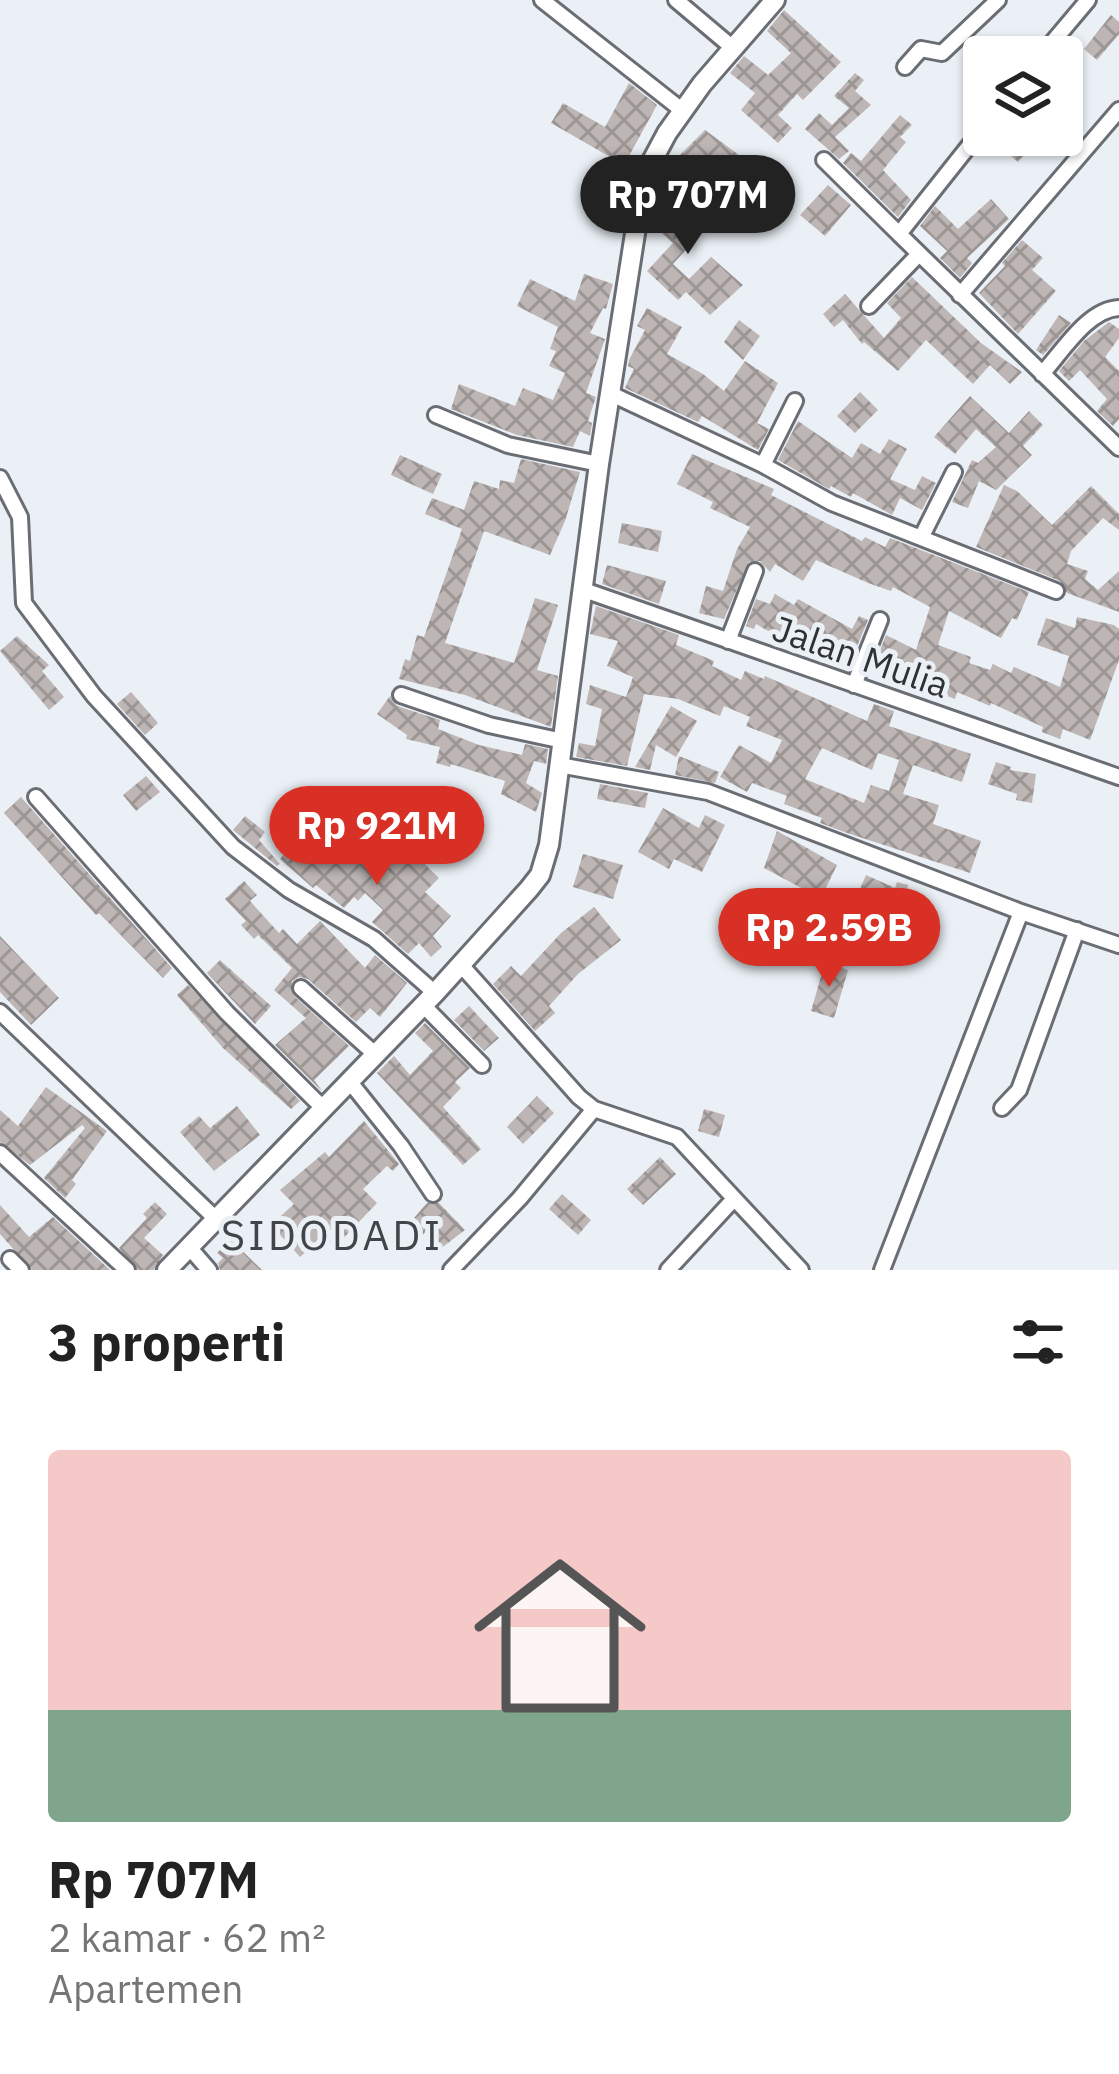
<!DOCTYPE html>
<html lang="id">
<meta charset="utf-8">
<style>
:root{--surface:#fff;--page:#f6f6f6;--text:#222;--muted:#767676;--accent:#d93025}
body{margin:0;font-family:"IBM Plex Sans",sans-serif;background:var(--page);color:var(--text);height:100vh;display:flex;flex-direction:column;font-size:45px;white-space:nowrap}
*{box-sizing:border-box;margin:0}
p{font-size:39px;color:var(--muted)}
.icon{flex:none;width:66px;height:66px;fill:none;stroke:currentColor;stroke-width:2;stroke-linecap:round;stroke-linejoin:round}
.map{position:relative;height:1270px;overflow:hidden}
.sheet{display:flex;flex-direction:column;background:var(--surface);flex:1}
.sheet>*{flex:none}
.controls{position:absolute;left:963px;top:36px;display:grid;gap:24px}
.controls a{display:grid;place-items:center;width:120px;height:120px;border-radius:12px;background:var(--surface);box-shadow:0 3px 9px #0004;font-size:60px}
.price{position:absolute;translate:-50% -102px;padding:0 27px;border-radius:42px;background:var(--accent);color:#fff;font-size:39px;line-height:78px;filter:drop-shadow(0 3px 6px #0008)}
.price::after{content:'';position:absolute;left:50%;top:72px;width:36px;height:27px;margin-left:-18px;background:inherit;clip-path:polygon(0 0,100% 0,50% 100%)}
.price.active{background:#222;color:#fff}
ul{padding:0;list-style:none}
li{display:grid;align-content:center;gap:24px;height:636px;padding:0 48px}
li span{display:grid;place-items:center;height:372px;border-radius:12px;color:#555}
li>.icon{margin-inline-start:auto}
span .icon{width:216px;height:216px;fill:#fffc;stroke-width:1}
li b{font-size:51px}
h2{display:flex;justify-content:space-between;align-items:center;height:144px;padding:0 48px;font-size:51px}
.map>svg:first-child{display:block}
</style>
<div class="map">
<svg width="1119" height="1270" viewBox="0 0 1119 1270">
<defs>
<pattern id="building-cross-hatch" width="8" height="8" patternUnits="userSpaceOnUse" patternTransform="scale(3)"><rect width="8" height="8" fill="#beb6b5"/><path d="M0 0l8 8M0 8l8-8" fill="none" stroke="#9b9594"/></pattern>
</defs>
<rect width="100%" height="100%" fill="#eaf0f6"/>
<path fill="url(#building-cross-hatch)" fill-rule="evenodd" d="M784,10L841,62L803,100L797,94L778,115L792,128L778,143L741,110L755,93L730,73L744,56L768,75L791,53L767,31Z
M1111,15L1119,22V34L1097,60L1084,49Z
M855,73L864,80L855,91L871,105L835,137L849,151L839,159L805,129L819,113L832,125L849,108L834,96Z
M629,83L657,105L624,165L551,123L563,103L605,127Z
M900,115L912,125L900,137L906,142L883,170L911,200L898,217L843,163L851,153L861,161Z
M705,130L754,166L708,226L699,217L720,196L679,156Z
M992,135H1017L1031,147L1018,162L990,138Z
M776,173L792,194L757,218L743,199Z
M828,185L851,205L825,236L800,215Z
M672,188L703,212L685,233L694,241L673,264L689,279L711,257L743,285L710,315L686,292L678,300L647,271L673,243L650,223L652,210Z
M991,199L1009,219L967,258L972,263L960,278L940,258L947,251L920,226L935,206L958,229Z
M1022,240L1043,258L1032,270L1056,291L1018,334L979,293L1005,266L1002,263Z
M584,274L613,284L606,309L603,308L590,333L605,339L586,393L596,397L588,421L592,423L590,436L580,431L573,447L517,435L451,409L459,384L515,406L523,388L553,400L565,373L549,366L556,351L550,349L558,327L517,306L530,279L575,301Z
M912,277L981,343L1022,372L1010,384L990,365L973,384L926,340L898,371L864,342L862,344L843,320L834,327L823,314L845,294L884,338L901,318L887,303Z
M647,308L682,327L667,354L703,374L724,391L745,361L778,383L757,423L769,429L758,450L702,416L698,422L625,388L634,369L628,366L629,360L645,330L637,326Z
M1059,315L1071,323L1043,355L1036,350Z
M739,320L760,336L743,360L724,342Z
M1109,322L1119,329V338L1105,357L1119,371V419L1113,426L1097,411L1107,399L1080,370L1069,381L1059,371L1084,341Z
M860,392L878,410L855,433L837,416Z
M970,396L1009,433L1029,411L1043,425L1023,446L1032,455L996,490L979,481L968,508L952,502L972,460L978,463L996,447L976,429L955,454L934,437Z
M798,421L852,458L861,443L880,454L889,439L907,449L890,479L915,490L922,476L936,483L922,510L900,498L892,515L853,493L851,497L831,486L829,489L778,460Z
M692,454L774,489L771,495L862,541L865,537L885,547L890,538L1029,592L1017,620L1012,618L1001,638L949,611L938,645L971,657L969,663L990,670L993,664L1011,673L1014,667L1060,687L1069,656L1037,645L1046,618L1075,628L1077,617L1114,625L1119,629V660L1090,740L1063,729L1060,739L1042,732L1043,727L991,703L990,706L957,692L955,699L873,668L886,635L916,650L930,607L893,587L891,591L868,583L816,560L803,581L775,564L770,572L760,561L749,562L724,619L699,613L706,586L723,591L737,549L750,527L710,508L713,502L677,484Z
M400,455L442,474L433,494L391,475Z
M521,459L580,472L565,521L550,555L484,531L445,643L514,663L535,598L558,605L537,670L558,676L551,727L465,695L399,679L405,659L410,661L417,635L424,637L462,529L425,514L432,498L464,510L474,481L499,489L500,480L514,483Z
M1004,485L1017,491L1052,525L1091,486L1119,514V530L1103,518L1071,551L1067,564L1088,571L1085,579L1098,590L1119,571V612L1067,593L1060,581L976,547Z
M622,523L662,531L658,552L618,543Z
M607,565L666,581L659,604L602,584Z
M775,594L794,605L798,599L852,629L859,616L868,620L851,661L832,652L828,657L774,629L772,633L756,624L754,629L746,626L756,599L770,604Z
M596,606L679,635L676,645L714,661L712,666L741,680L745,671L764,679L765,676L867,721L874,704L894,711L889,726L971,754L962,782L913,765L903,794L939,805L933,824L981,841L970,873L847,833L820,823L822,818L784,804L787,796L752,783L747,792L720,777L739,745L771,763L782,740L746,726L750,717L724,706L720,716L678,699L644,694L627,766L576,757L579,743L595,746L602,709L586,704L590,685L626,697L633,677L607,666L618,641L590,634ZM822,748L872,770L878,753L899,760L889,791L871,785L864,803L805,779Z
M17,636L49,665L42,671L64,697L49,710L0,651Z
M131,692L158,723L145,735L117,704Z
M390,696L397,706L440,720L438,729L479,745L522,755L525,744L548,749L546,764L534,761L526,783L542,793L536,812L501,794L505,781L451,764L450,767L436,763L440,747L406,739L407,735L377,714Z
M671,706L697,721L676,757L656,745L650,770L635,767Z
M679,756L719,772L715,783L675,775Z
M996,762L1011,767L1010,770L1036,774L1032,803L1016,800L1017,794L988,784Z
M146,776L160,792L136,811L123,795Z
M600,784L648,793L645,808L597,799Z
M21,797L172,968L163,978L99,913L96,915L4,813Z
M663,808L699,828L705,815L725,825L702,872L674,859L669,869L638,852Z
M245,816L265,832L259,840L280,864L277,866L233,830Z
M349,831L379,865L403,843L439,878L425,892L451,916L433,936L442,947L431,957L419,943L408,954L372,922L383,910L365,893L358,901L354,897L344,908L316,885L313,888L280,859L297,838L320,856Z
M777,831L837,865L820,900L853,914L834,959L805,946L809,938L786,924L807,891L764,868Z
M583,854L623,865L613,899L573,887Z
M866,875L895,888L897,882L908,885L906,893L929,899L921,935L851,910Z
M244,881L257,895L250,901L279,933L283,929L297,944L320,921L365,968L375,955L407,983L380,1017L370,1008L356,1022L308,979L299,977L292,981L294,996L349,1046L314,1080L322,1091L275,1045L306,1018L274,990L292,968L258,935L254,939L241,925L246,921L225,899Z
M594,907L621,940L578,974L549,1006L555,1013L535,1031L493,984L511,966L521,976L561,933Z
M749,927L778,937L773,953L743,942Z
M0,936L59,998L31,1025L0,992Z
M220,960L271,1006L255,1024L207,973Z
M825,963L848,970L834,1018L811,1011Z
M188,985L300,1101L291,1109L223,1048L177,995Z
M469,1006L499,1038L484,1051L454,1020Z
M425,1023L470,1068L455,1082L461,1088L443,1107L481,1149L463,1165L377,1073L394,1056L410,1075L433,1051L415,1033Z
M46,1087L107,1131L72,1180L76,1184L65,1198L44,1178L85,1128L82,1125L30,1165L0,1142V1110L18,1126Z
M537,1096L554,1113L523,1144L507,1127Z
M237,1106L260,1135L214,1171L180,1132L199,1116L210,1128Z
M704,1109L725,1115L719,1137L698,1131Z
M364,1121L399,1164L393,1171L387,1166L363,1189L377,1203L335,1247L324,1236L300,1257L271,1225L294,1204L280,1190L325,1152L329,1157Z
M660,1157L676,1174L643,1205L627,1189Z
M562,1194L591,1220L578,1235L549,1209Z
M155,1202L167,1214L144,1238L163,1255L154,1270H138L119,1248L147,1218L143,1214Z
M427,1203H439L465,1230L440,1249L426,1231L421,1237L408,1225Z
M0,1205L29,1237L53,1217L110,1270H32L0,1234Z
M230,1239L262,1270H220L218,1263L223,1258L217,1253Z"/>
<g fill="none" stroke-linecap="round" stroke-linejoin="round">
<g stroke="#6a6e74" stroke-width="20">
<path id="minor" d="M542,0L683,111
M676,0L733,48
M1040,57L1088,0
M905,67L921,49L942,53L998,0
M984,127L899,234L1119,448
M824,160L899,234
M960,295L1119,110
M869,306L919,254
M1042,374C1062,352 1088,309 1119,308
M609,393L763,465L832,503L1056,591
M436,415L508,445L599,464
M763,465L795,401
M0,478L20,517L24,603L94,696L233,847L289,890L374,939L435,993
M922,536L954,472
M584,590L1119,777
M728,641L755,571
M854,685L880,620
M401,695L489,725L563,741
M559,765L708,792L1021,912L1119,945
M36,797L227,1013L323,1108
M461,965L579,1097L594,1109L677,1137L801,1270
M301,988L376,1055
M423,1005L482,1065
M0,1012L216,1219
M350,1082L401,1146L433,1194
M1002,1108L1019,1090L1077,930
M0,1153L127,1270
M189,1247L209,1270
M10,1259L21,1270
M451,1270L520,1198L594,1109
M668,1270L733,1200
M882,1270L1021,912"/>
</g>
<g stroke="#6a6e74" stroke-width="24">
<path id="secondary" d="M167,1270L435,993L529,889L540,875L549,845L599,464L644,176L667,133L702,84L775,0"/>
</g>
<use href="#minor" stroke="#fff" stroke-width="14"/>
<use href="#secondary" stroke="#fff" stroke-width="18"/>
</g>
<g text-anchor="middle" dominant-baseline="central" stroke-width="10" stroke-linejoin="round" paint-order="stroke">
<g font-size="36" fill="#2f3133" stroke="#eaf0f6">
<text transform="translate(861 656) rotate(19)">Jalan Mulia</text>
</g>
<g font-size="42" letter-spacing="3" fill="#41454a" stroke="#eaf0f6">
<text x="332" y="1234">SIDODADI</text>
</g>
</g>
</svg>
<div class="controls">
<a><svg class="icon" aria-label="layers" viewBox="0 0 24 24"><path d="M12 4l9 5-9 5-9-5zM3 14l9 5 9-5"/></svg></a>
</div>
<b class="price active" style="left:688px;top:257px">Rp 707M</b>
<b class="price" style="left:377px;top:888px">Rp 921M</b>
<b class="price" style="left:829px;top:990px">Rp 2.59B</b>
</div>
<section class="sheet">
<h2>3 properti<svg class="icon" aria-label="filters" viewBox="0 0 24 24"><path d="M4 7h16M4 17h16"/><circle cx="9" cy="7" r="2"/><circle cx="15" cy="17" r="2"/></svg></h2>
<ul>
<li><span style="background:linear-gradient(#f6c9c9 70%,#7fa58c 0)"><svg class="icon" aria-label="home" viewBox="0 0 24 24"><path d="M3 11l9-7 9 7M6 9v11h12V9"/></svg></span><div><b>Rp 707M</b><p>2 kamar · 62 m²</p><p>Apartemen</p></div></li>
</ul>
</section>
